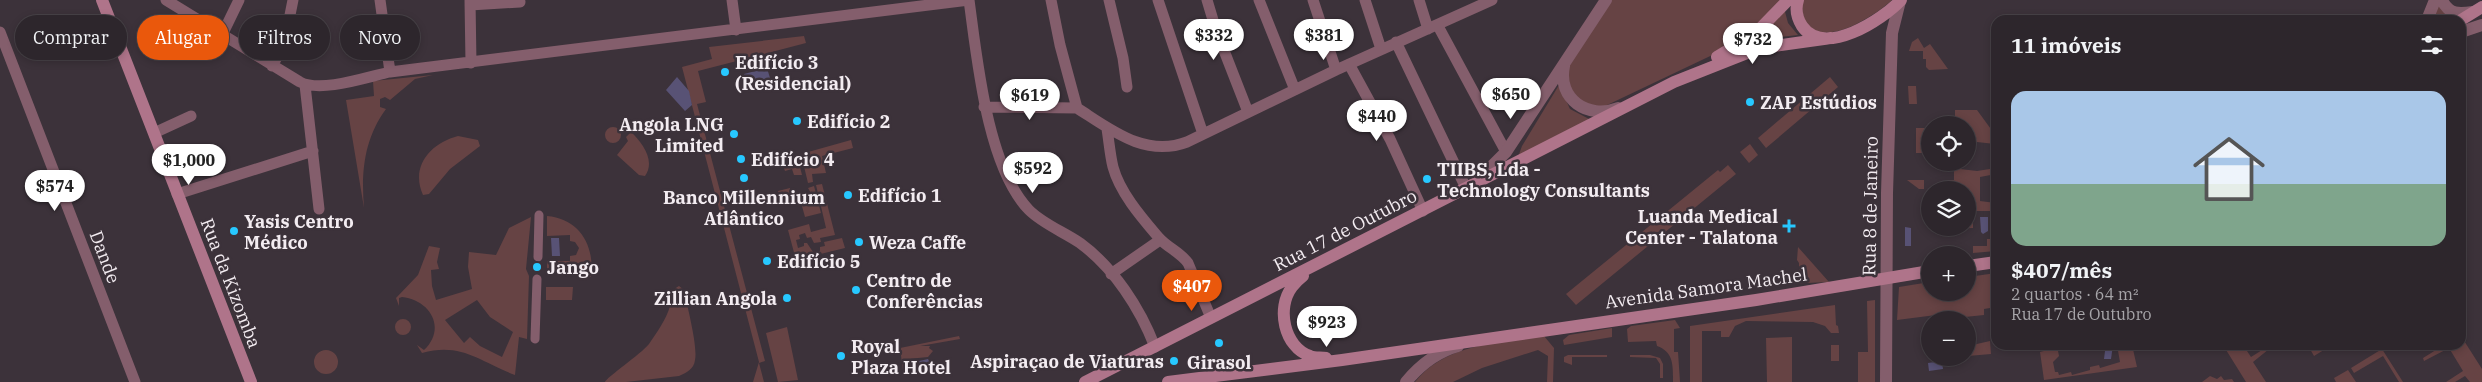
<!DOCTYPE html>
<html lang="pt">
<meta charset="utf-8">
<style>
:root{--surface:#2d262c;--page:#352e34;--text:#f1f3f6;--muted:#a7a5a9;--line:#484348;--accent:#ea580c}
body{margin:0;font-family:"IBM Plex Serif",serif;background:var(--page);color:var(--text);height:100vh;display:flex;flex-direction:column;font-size:19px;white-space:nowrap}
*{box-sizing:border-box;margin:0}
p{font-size:16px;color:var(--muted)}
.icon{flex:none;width:28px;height:28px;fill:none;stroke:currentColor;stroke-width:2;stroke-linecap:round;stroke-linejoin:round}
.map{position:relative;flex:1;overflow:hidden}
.side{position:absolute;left:1991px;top:15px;width:475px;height:335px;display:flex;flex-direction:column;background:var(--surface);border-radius:15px;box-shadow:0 2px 8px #0003,0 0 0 1px var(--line)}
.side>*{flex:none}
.hud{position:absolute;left:15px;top:15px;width:475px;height:45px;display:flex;gap:10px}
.fabs{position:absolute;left:1921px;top:116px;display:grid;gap:10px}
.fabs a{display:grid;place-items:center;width:55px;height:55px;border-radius:50%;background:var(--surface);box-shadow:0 2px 8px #0003,0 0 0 1px var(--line);font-size:25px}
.price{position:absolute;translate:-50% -42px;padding:0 11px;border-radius:18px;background:#fff;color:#222;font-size:16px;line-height:32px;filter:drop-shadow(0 1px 2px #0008)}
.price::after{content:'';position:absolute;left:50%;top:30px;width:15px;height:11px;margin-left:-8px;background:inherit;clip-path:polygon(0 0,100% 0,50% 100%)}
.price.selected{background:var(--accent);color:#fff}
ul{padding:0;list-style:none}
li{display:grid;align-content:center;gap:10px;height:265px;padding:0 20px}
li+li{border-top:1px solid var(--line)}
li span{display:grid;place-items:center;height:155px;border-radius:15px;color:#555}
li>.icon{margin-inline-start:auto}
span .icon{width:90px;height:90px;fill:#fffc;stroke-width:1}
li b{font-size:21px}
h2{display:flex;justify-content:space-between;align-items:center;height:60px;padding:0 20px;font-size:21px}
.chip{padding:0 18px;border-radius:22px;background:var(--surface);box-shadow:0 2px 8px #0003,0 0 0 1px var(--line);font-size:18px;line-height:45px}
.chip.selected{background:var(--accent);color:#fff}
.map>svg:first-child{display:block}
</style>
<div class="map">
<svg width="2482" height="382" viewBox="0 0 2482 382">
<rect width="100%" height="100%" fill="#3c323a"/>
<path fill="#664344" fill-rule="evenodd" d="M1609,0H1783L1764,22L1725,49L1603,107L1583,104L1569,90L1566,70Z
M1803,0H1892C1876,15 1823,50 1806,22C1802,16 1801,7 1803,0Z
M2438,0L2456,16L2450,20H2430Z
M1784,8L1788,23L1798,35L1764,39L1769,29Z
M804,36L806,43L698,71L706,102L697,104L765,361L759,363L764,382H753L759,362L682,67L712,59L709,47Z
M1918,38L1924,48L1930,44L1948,69L1929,70L1926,67V59H1923V51H1909L1912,42Z
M433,75L415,79L390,100L385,97L380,99V107L386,109C364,139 361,172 364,208L346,100L374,96L373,81Z
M1830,77L1838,87L1766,148L1758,138Z
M1559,85L1570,109L1591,120L1518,157L1522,146Z
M1908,86H1916L1917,104H1909Z
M1955,110H1977L1996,136V152L1995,144L1977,142L1968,144V125H1955Z
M605 135a8 8 0 1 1 16 0a8 8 0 1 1-16 0Z
M1916,128H1925V153H1916Z
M631,132C642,142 656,161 645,176L639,175L617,155L628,141L626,137Z
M458,136L478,140L480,146L450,169L429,194L423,195C410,166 431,143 458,136Z
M851,140L853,148L822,156L826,173L812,174L813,182L808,183L801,154Z
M1750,144L1758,155L1749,163L1740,152Z
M797,155L802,175H794L792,169L785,171L784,168L792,166L790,157Z
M1996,160V174L1980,177V201L1996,203V251L1973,253V246H1987V239H1994V211H1973V228L1949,229L1968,228V190H1949L1948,180H1954V163H1959L1960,169L1977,171L1996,168Z
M1728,165L1736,174L1576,305L1566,294L1718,170L1720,172Z
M1907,180H1924V189H1919Z
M822,184L835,235L820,238L821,242L814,243L811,237L807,238L805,233L799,235L800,239L796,240L798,248L804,246V243H807L813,252L820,251V247L825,246L824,242L842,238L845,248L796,260L788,230L809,224L811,232L826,228L816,185Z
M814,186L821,213L805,217L800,199L781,204L778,191L790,188L792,197L789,198L790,200L799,198V195L803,193L808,201L814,199L808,188Z
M547,216C580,219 595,246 591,277L547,273V261H570V256L576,255L579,248L575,242L570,241V235L547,236Z
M531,217L526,269L529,276L527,339L519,337L515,375C480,362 462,342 422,353L417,345L424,350C447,328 430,300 402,297L399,298V306L396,298L418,275L429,246L440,248L437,262L439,269L431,270L432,286L436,300L472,289L468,267L469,252L496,255L509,228ZM477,300L490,317L513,332L502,357L480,346L470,337L464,343L445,320Z
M1798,247L1829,282L1784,284L1799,274V263L1797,260Z
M1996,273V307L1984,309V315L1936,320V315L1897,320L1899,287L1930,282V292H1968V277Z
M679,286L684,290C687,306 698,346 695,360C694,369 686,373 679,376L626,382H605C606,378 641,354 649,344C657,332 666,320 670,306C673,299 671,289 679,286Z
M546,287H573L572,300H546Z
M1875,300V382H1858V352H1868L1867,301Z
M1835,305L1836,325L1838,326L1839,333H1831L1825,326L1813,322L1746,321L1735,326L1729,337H1721V331H1702V382H1690V326Z
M395 327a8 8 0 1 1 16 0a8 8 0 1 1-16 0Z
M1675,320L1680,328L1674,329V352H1678L1680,382H1673C1673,366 1674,352 1657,346L1656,341L1628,342L1627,329L1631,326Z
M787,327L798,380L778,382L766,333Z
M1612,328V337L1564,345L1563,340L1569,335Z
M959,336L960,339L920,346H930L929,348L933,351L928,357L908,359L909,370L903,371L900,348Z
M1544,336L1554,348L1553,382H1547L1548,356L1538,350L1482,368L1453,382H1415C1446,343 1499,343 1544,336Z
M2461,336L2482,369V382H2470L2465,376L2455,382H2446L2463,371L2449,348L2424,361L2423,358L2444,345H2461Z
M1792,337V382H1767L1766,338Z
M1990,341L1991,354L1968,356V346Z
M1831,345H1839V361H1831Z
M2067,345L2070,348L2058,351L2059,356L2053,362L2055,372H2058L2059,375L2071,372L2072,375L2090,370V367L2099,365L2100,368L2120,362L2117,345H2132L2137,367L2044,380L2040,352Z
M2223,345H2243L2251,357L2270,345H2274L2253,362L2266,382H2246Z
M2316,345H2332L2314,356L2310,349Z
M2382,349L2403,382H2399L2383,356L2354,373L2351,368Z
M314 362a12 12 0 1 1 24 0a12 12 0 1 1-24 0Z
M1568,355H1607V357H1572V365L1564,362V357Z
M1630,355H1650L1660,358L1663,364V378H1660V364L1656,358L1630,357Z
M2348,370L2356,382H2336L2334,378Z
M2210,376L2217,379L2221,376L2224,380L2232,379L2234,382H2202Z"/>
<path fill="#585275" d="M767,68L770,78L747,84L744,74Z
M677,77L689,91L692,105L685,111L666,90Z
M1980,217H1988V231L1983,234L1981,232Z
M1905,227L1911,228V246H1905Z
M559,238L560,256H552L551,238Z
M2098,345H2113L2111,359H2104L2105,351Z
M928,359L931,365H937V368L917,370L913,367L915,362Z
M1942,361L1943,369L1929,371L1928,363Z"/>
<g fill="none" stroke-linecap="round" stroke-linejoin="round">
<path stroke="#845e6c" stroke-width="9" d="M538,257L539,215
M535,339L537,279"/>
<path stroke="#845e6c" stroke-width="11" d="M166,0L300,82C321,93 367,77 390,72L969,0
M380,0L390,72
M470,0L471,63
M732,0L736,30
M969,0C977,58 987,167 1029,210C1043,224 1064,232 1080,243C1114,268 1140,308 1155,347
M1051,0L1060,45L1077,108C1110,129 1145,158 1187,142L1336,70L1492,0
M1109,0L1123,58L1127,87
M1158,0L1203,134
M1207,0L1216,30L1248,112
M1259,0L1295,90
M1313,0L1336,70
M1365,0L1381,49
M1419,0L1428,29
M470,5L520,2
M1438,26L1506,152
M0,32L135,382
M222,35L239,0
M1396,42L1466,188
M1349,64L1390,139L1423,211
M272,66L284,45L293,0
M305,85L319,209
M984,107L1077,108
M1107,129C1109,141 1110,155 1113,167C1120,193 1142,218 1159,238C1168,248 1180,252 1188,263L1211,318
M154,133L191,116
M177,194L313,151
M1111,274L1160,240"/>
<path stroke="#845e6c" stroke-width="12" d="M2442,0C2449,15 2459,14 2473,12
M2427,20L2435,0
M2461,32L2482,25
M1564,66C1557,99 1588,120 1618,108
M1479,179L1506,152L1606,0
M1406,382C1420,365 1437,352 1458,346
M1886,382L1887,193L1892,33L1900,1"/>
<path stroke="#af748a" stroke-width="12" d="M102,0L251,382
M1798,0C1795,9 1797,18 1802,26C1824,58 1882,20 1901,0
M2461,20L2482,7
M1717,57L1755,34L1788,0
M1968,266L1996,262
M1303,276C1299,279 1295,283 1292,287C1276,308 1284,347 1310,356C1314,358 1321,357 1326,358
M1085,382L1674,82L1760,48L1831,38
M1168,382L1342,360L1756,300L1930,271"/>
</g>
<g fill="#27c8ff" stroke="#3c323a" stroke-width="2">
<circle cx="725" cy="72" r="5"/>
<circle cx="1750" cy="102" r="5"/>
<circle cx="797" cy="121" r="5"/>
<circle cx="734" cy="134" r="5"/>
<circle cx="741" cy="159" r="5"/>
<circle cx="744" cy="178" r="5"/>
<circle cx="1427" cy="179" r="5"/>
<circle cx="848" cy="195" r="5"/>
<path d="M1786.5 218.5h5v5h5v5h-5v5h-5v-5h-5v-5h5z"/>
<circle cx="234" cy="231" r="5"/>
<circle cx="859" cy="242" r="5"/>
<circle cx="767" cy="261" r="5"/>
<circle cx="537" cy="267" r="5"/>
<circle cx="856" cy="290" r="5"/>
<circle cx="787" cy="298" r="5"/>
<circle cx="1219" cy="343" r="5"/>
<circle cx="841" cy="356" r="5"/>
<circle cx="1174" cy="361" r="5"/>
</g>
<g text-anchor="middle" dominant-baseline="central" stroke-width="5" stroke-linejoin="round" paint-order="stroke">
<g font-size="18" font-weight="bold" fill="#f3ecf1" stroke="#3c323a" text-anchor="start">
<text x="735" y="62">Edifício 3<tspan x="735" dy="21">(Residencial)</tspan></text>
<text x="1760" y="102">ZAP Estúdios</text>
<text x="807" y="121">Edifício 2</text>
<text x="724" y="124" text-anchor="end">Angola LNG<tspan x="724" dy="21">Limited</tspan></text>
<text x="751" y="159">Edifício 4</text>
<text x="1437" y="169">TIIBS, Lda -<tspan x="1437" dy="21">Technology Consultants</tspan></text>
<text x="858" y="195">Edifício 1</text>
<text x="744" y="197" text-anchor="middle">Banco Millennium<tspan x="744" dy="21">Atlântico</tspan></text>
<text x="1778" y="216" text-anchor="end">Luanda Medical<tspan x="1778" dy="21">Center - Talatona</tspan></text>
<text x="244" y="221">Yasis Centro<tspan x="244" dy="21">Médico</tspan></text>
<text x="869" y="242">Weza Caffe</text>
<text x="777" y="261">Edifício 5</text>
<text x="547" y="267">Jango</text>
<text x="866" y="280">Centro de<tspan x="866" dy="21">Conferências</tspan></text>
<text x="777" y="298" text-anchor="end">Zillian Angola</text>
<text x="851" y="346">Royal<tspan x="851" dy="21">Plaza Hotel</tspan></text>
<text x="1164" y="361" text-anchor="end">Aspiraçao de Viaturas</text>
<text x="1219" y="362" text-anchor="middle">Girasol</text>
</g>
<g font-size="18" fill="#f3ecf1" stroke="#3c323a">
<text transform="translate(1870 206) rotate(-89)">Rua 8 de Janeiro</text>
<text transform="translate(1345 230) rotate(-27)">Rua 17 de Outubro</text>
<text transform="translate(105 257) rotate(69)">Dande</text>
<text transform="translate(231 283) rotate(69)">Rua da Kizomba</text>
<text transform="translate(1706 288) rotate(-8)">Avenida Samora Machel</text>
</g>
</g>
</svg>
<div class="fabs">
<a><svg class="icon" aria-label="locate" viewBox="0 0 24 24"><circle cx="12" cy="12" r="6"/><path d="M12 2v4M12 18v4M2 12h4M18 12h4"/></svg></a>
<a><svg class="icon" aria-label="layers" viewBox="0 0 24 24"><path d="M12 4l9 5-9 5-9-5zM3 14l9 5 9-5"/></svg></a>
<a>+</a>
<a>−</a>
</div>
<b class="price" style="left:1214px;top:61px">$332</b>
<b class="price" style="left:1324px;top:61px">$381</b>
<b class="price" style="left:1753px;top:65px">$732</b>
<b class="price" style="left:1511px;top:120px">$650</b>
<b class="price" style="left:1030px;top:121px">$619</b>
<b class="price" style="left:1377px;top:142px">$440</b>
<b class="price" style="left:189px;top:186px">$1,000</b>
<b class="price" style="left:1033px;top:194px">$592</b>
<b class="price" style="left:55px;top:212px">$574</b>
<b class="price selected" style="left:1192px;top:312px">$407</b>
<b class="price" style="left:1327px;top:348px">$923</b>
<div class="hud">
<a class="chip">Comprar</a>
<a class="chip selected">Alugar</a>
<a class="chip">Filtros</a>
<a class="chip">Novo</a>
</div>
<section class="side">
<h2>11 imóveis<svg class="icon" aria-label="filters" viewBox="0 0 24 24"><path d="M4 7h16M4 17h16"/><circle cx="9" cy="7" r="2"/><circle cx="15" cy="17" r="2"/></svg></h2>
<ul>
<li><span style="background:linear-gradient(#a9c7e8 60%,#7fa58c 0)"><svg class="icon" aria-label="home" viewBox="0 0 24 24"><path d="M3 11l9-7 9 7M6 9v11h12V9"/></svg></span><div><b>$407/mês</b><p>2 quartos · 64 m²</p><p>Rua 17 de Outubro</p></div></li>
</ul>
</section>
</div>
